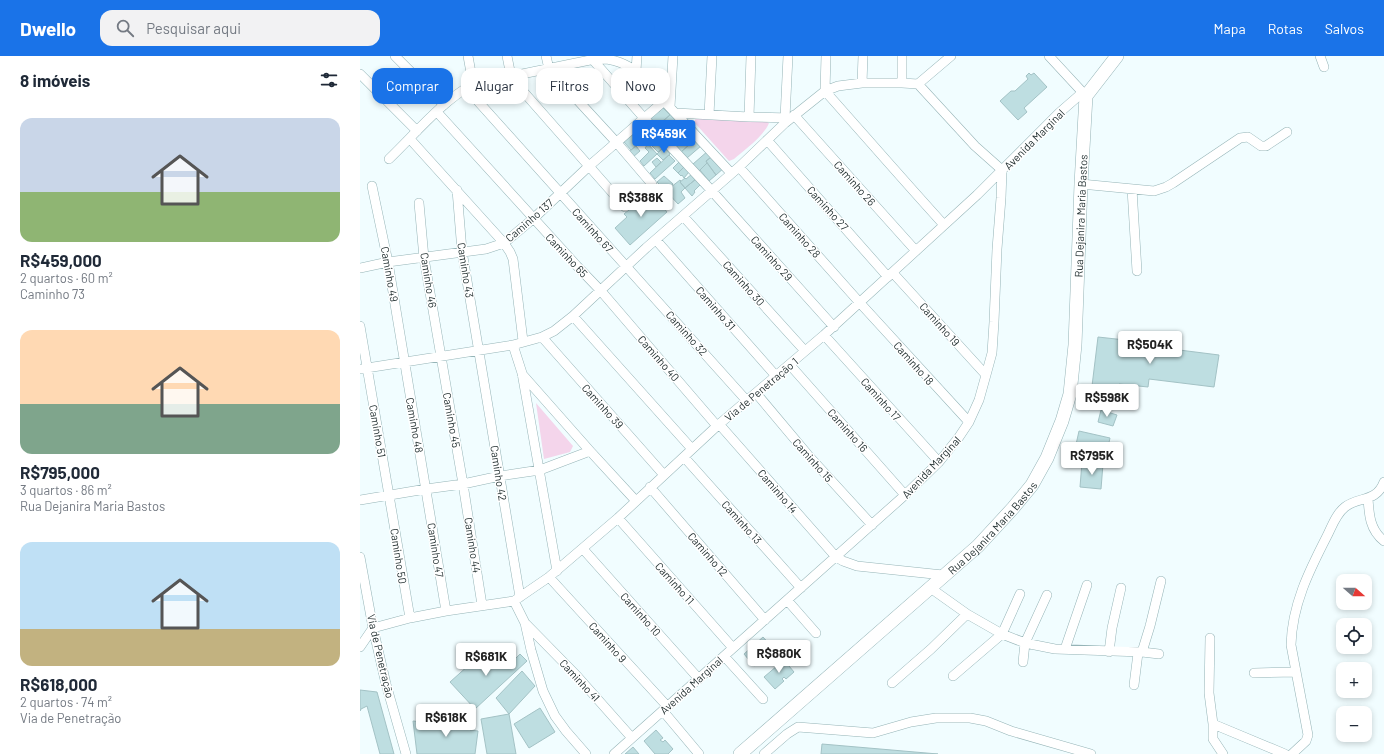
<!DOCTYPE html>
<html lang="pt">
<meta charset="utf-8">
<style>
:root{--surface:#fff;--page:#f2f2f3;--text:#1f2937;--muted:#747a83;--accent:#1a73e8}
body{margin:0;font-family:Barlow,sans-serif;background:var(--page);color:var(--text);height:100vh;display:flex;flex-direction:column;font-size:15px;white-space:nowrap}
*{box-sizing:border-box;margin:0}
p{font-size:13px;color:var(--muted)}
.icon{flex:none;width:22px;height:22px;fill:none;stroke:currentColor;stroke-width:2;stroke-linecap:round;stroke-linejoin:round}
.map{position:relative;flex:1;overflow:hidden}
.side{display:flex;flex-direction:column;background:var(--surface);width:360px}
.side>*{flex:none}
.banner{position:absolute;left:12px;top:12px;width:380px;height:36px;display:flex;gap:8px}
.needle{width:26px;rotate:110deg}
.tools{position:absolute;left:976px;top:518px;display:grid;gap:8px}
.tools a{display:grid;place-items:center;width:36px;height:36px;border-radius:8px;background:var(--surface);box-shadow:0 2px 6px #0003;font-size:20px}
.price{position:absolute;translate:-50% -34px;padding:0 9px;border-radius:4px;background:#fff;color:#222;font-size:13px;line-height:26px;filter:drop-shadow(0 1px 2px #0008)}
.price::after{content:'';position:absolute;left:50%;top:24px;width:12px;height:9px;margin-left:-6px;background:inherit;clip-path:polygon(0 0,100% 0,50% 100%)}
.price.current{background:var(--accent);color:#fff}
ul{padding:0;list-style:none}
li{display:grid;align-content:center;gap:8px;height:212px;padding:0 20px}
li span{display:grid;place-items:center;height:124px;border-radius:12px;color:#555}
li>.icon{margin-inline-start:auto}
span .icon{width:72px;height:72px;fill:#fffc;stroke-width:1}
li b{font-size:17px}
h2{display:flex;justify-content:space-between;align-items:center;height:48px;padding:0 20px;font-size:17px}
.tag{padding:0 14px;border-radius:12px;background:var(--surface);box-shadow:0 2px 6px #0003;font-size:14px;line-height:36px}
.tag.current{background:var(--accent);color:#fff}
header{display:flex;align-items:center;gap:24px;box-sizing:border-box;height:56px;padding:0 20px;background:var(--accent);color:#fff}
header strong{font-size:19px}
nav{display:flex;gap:22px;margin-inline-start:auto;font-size:14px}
.search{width:280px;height:36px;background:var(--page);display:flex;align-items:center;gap:10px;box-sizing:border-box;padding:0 14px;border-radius:12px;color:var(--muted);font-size:15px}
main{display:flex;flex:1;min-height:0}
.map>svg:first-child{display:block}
</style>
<header>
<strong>Dwello</strong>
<div class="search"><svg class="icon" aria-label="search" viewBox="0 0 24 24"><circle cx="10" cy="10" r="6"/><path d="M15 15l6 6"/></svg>Pesquisar aqui</div>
<nav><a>Mapa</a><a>Rotas</a><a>Salvos</a></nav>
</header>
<main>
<section class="side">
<h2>8 imóveis<svg class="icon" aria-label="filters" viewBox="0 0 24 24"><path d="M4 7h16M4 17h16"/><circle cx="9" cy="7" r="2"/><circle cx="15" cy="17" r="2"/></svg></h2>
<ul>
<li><span style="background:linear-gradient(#c9d6e8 60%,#8fb573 0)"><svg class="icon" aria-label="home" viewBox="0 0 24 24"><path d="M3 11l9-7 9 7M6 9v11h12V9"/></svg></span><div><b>R$459,000</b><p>2 quartos · 60 m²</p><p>Caminho 73</p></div></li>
<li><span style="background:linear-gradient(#ffd9b3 60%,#7fa58c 0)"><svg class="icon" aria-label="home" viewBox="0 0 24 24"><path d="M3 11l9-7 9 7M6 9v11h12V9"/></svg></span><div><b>R$795,000</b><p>3 quartos · 86 m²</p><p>Rua Dejanira Maria Bastos</p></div></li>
<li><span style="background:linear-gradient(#bfe0f5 70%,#c2b280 0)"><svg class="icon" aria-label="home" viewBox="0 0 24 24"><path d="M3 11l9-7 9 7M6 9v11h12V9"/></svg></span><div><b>R$618,000</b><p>2 quartos · 74 m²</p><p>Via de Penetração</p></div></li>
</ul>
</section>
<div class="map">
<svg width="1024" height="698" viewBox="0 0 1024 698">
<rect width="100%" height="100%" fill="#f1fdff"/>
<path fill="#f4d5eb" d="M336,62L405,65L409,67C404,80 384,94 374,103L369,105L334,66Z
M176,347L213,390L210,396L184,403Z"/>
<path fill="#bedee1" stroke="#a3c2c5" d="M669,17L671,19L674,17L687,31L664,52L667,56L658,64L640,45L651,35H655L668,23L666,20Z
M303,52L310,59L295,72L289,61L297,55L299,56Z
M311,58L318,66L305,77L298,69Z
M280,72L286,80L283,83L276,76Z
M276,76L283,83L271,94L264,86Z
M329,79L334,85L321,96L316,90Z
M296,82L304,91L298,96L290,88Z
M335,83L341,90L327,102L321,96Z
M288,88L297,98L284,110L280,105L289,96L285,92Z
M276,90L280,95L273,101L269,96Z
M304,91L310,98L303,104L297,98Z
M349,94L354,99L346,105L347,107L339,115L333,108Z
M309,99L315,105L295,123L290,117Z
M354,99L365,111L356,119L346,105Z
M297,102L301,106L296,111L292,106Z
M319,106L324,111L318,117L313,112Z
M347,107L356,119L349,125L340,114Z
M324,111L329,116L324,122L322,119L321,120L318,117Z
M332,118L336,123L325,132L320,126L325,122L326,123Z
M304,120L313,128L306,135L297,126Z
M336,123L341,128L334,135L335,136L332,140L325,132Z
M320,124L321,125L320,126L325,132L321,136L325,142L318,148L306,135Z
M290,136L307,156L270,189L255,172L267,161L264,158Z
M738,281L765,284L764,287L859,299L854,331L789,323L788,331L759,328V333L732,330Z
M741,354L757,359L753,370L738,366Z
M719,375L750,382L746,400L715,393Z
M722,406L743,408L741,433L720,431Z
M403,581L414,593L406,600L404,598L401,600L403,603L394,610L384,598Z
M145,594L154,604L160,598L167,605L115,653L90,626L119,600L128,610Z
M424,604L434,616L426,623L424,621L422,623L424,625L415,633L404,621Z
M162,615L175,630L149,658L136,642Z
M0,634L17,636L34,698H20L7,650L1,653L0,655Z
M180,652L195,676L169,692L154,668Z
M99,657L112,659L110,674L118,675L115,698H57L53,665L98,670Z
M149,658L156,698H127L121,663Z
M296,674L303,682L300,684L303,686L305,684L313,693L308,698H295L284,685Z
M462,688L578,698H461Z
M273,691L279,698H265Z"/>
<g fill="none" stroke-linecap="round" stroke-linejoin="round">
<g stroke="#95b4b7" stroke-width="10">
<path id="street" d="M35,0L84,49
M108,0L113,28
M147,0L151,20L161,33L265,151
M186,0L189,13L257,87L292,128
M466,0L465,35C505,80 544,125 584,169
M689,0L726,40
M960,0L964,11
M233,4L284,62L351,134L474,271
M276,15L277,0
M0,18L57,75
M502,27L503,0
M542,27V0
M558,28L591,0
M106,32L387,345
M310,51L313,0
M77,56L217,210L241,235L357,370
M316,57L389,61L430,62
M349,59L352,0
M434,59L556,195
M389,61L391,0
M425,62L428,0
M50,83L144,187L150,196L153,203L163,285
M407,84L528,221
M29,103C56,77 81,46 113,28L230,4C248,1 261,5 276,15L371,117
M379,111L500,247L609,366
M721,128L794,135L806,131L813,127L880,82L888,81L901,90H906L927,76
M12,130L28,206L86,555
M772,133L777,215
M97,134L102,195L160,541
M59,147L64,202L103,428L122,549
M323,160L445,295
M296,184L416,320
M0,212L28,206L126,193L144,187L174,162L228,111L304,45
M533,217L626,319
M213,260L332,393
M0,270L50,562
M464,279L579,406
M182,281L304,419
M153,289L162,317L197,515
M430,309L545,439
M0,313L153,289L182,281L194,275L213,260L286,192L379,111L425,67L465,35L478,30L502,27H542L558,28L615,90L642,114L617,139L464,279L357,370L258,462L189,521L154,545L86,555L50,562L13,572L0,591
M162,318L230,395L276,445
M396,337L448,399L512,469
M359,368L476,501L483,505L497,510L583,519
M324,401L441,532
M290,431L405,564
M1008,442C1009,459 1010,474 1024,485
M0,444L66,433L103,428L140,420L180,414L230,395
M258,462L373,592
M223,493L339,623
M0,501L13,572L26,628L46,698
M189,521L307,650
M569,531L607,558L642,578L665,587L695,593L782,596L799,598
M427,544L456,577
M154,545L165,567L171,594L183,635L195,660L206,675L226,698
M165,567L217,620L272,682
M850,582L849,637L853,668L925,698
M705,593L727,529
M749,596L752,572L761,532
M782,596L790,570L801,525
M364,600L403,643
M663,606L665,587L687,539
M894,617L936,616
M593,620L642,578L660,538
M532,627L571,593L607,558
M774,629L778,597
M303,655L339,698
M853,668V683L863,698
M254,698L545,439L579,406L599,381L609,366L619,344L626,319L632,297L634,266L637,193L641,142L642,114L699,57L722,37
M404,698L427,678L438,671L513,677L551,666L576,662H610L626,665L651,675L731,698
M932,698L946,685L948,679L931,589C932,549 949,515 967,480C972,470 976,458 985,451C999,440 1016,447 1024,426"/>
</g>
<g stroke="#95b4b7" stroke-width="14">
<g id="secondary">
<path id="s1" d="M380,698L618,490L653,452L672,429L687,402L702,365L710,338L715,289L721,128L726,40L757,0"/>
</g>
</g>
<use href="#street" stroke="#fff" stroke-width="9"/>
<use href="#secondary" stroke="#fff" stroke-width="13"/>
</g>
<g text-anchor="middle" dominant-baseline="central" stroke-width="3" stroke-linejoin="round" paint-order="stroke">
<g font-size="11" fill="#253233" stroke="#fff">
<text transform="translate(674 83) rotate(-45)">Avenida Marginal</text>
<text transform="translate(495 127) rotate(48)">Caminho 26</text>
<text transform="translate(468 152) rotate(48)">Caminho 27</text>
<text stroke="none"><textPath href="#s1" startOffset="675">Rua Dejanira Maria Bastos</textPath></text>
<text transform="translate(169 164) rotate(-41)">Caminho 137</text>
<text transform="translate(233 174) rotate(48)">Caminho 67</text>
<text transform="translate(440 179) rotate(48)">Caminho 28</text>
<text transform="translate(207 199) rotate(47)">Caminho 65</text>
<text transform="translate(412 202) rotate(48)">Caminho 29</text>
<text transform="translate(106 214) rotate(81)">Caminho 43</text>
<text transform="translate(30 218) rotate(80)">Caminho 49</text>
<text transform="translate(69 224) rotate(81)">Caminho 46</text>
<text transform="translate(384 227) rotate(48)">Caminho 30</text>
<text transform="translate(356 252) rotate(49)">Caminho 31</text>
<text transform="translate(580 268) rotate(48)">Caminho 19</text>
<text transform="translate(327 277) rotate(48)">Caminho 32</text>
<text transform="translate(299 302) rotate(49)">Caminho 40</text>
<text transform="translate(554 307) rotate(48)">Caminho 18</text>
<text transform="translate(401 333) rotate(-40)">Via de Penetração 1</text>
<text transform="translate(521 343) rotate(48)">Caminho 17</text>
<text transform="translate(243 350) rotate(48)">Caminho 39</text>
<text transform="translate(92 364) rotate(80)">Caminho 45</text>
<text transform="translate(55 369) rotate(80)">Caminho 48</text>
<text transform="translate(488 374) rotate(48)">Caminho 16</text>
<text transform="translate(18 375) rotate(80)">Caminho 51</text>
<text transform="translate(453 404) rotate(48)">Caminho 15</text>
<text transform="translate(571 411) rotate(-47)">Avenida Marginal</text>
<text transform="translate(139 417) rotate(81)">Caminho 42</text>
<text transform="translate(418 435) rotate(49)">Caminho 14</text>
<text transform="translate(382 466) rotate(48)">Caminho 13</text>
<text stroke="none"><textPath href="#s1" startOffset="339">Rua Dejanira Maria Bastos</textPath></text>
<text transform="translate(113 489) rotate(81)">Caminho 44</text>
<text transform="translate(76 494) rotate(81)">Caminho 47</text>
<text transform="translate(348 498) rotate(49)">Caminho 12</text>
<text transform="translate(39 500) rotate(81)">Caminho 50</text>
<text transform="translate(315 527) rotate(48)">Caminho 11</text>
<text transform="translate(281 558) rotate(48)">Caminho 10</text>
<text transform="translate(248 586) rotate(48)">Caminho 9</text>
<text transform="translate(21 600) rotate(77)">Via de Penetração</text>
<text transform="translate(220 624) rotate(47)">Caminho 41</text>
<text transform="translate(331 629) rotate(-42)">Avenida Marginal</text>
</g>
</g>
</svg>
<div class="tools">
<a><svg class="needle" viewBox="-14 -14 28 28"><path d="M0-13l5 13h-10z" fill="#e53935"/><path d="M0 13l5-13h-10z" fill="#747a83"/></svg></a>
<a><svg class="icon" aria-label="locate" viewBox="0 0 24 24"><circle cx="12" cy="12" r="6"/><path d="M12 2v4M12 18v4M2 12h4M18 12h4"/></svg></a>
<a>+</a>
<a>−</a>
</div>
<b class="price current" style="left:304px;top:98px">R$459K</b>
<b class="price" style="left:281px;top:162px">R$388K</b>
<b class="price" style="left:790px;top:309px">R$504K</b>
<b class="price" style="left:747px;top:362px">R$598K</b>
<b class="price" style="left:732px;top:420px">R$795K</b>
<b class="price" style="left:419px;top:618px">R$880K</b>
<b class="price" style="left:126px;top:621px">R$681K</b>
<b class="price" style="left:86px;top:682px">R$618K</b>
<div class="banner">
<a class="tag current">Comprar</a>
<a class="tag">Alugar</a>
<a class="tag">Filtros</a>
<a class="tag">Novo</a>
</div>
</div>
</main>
